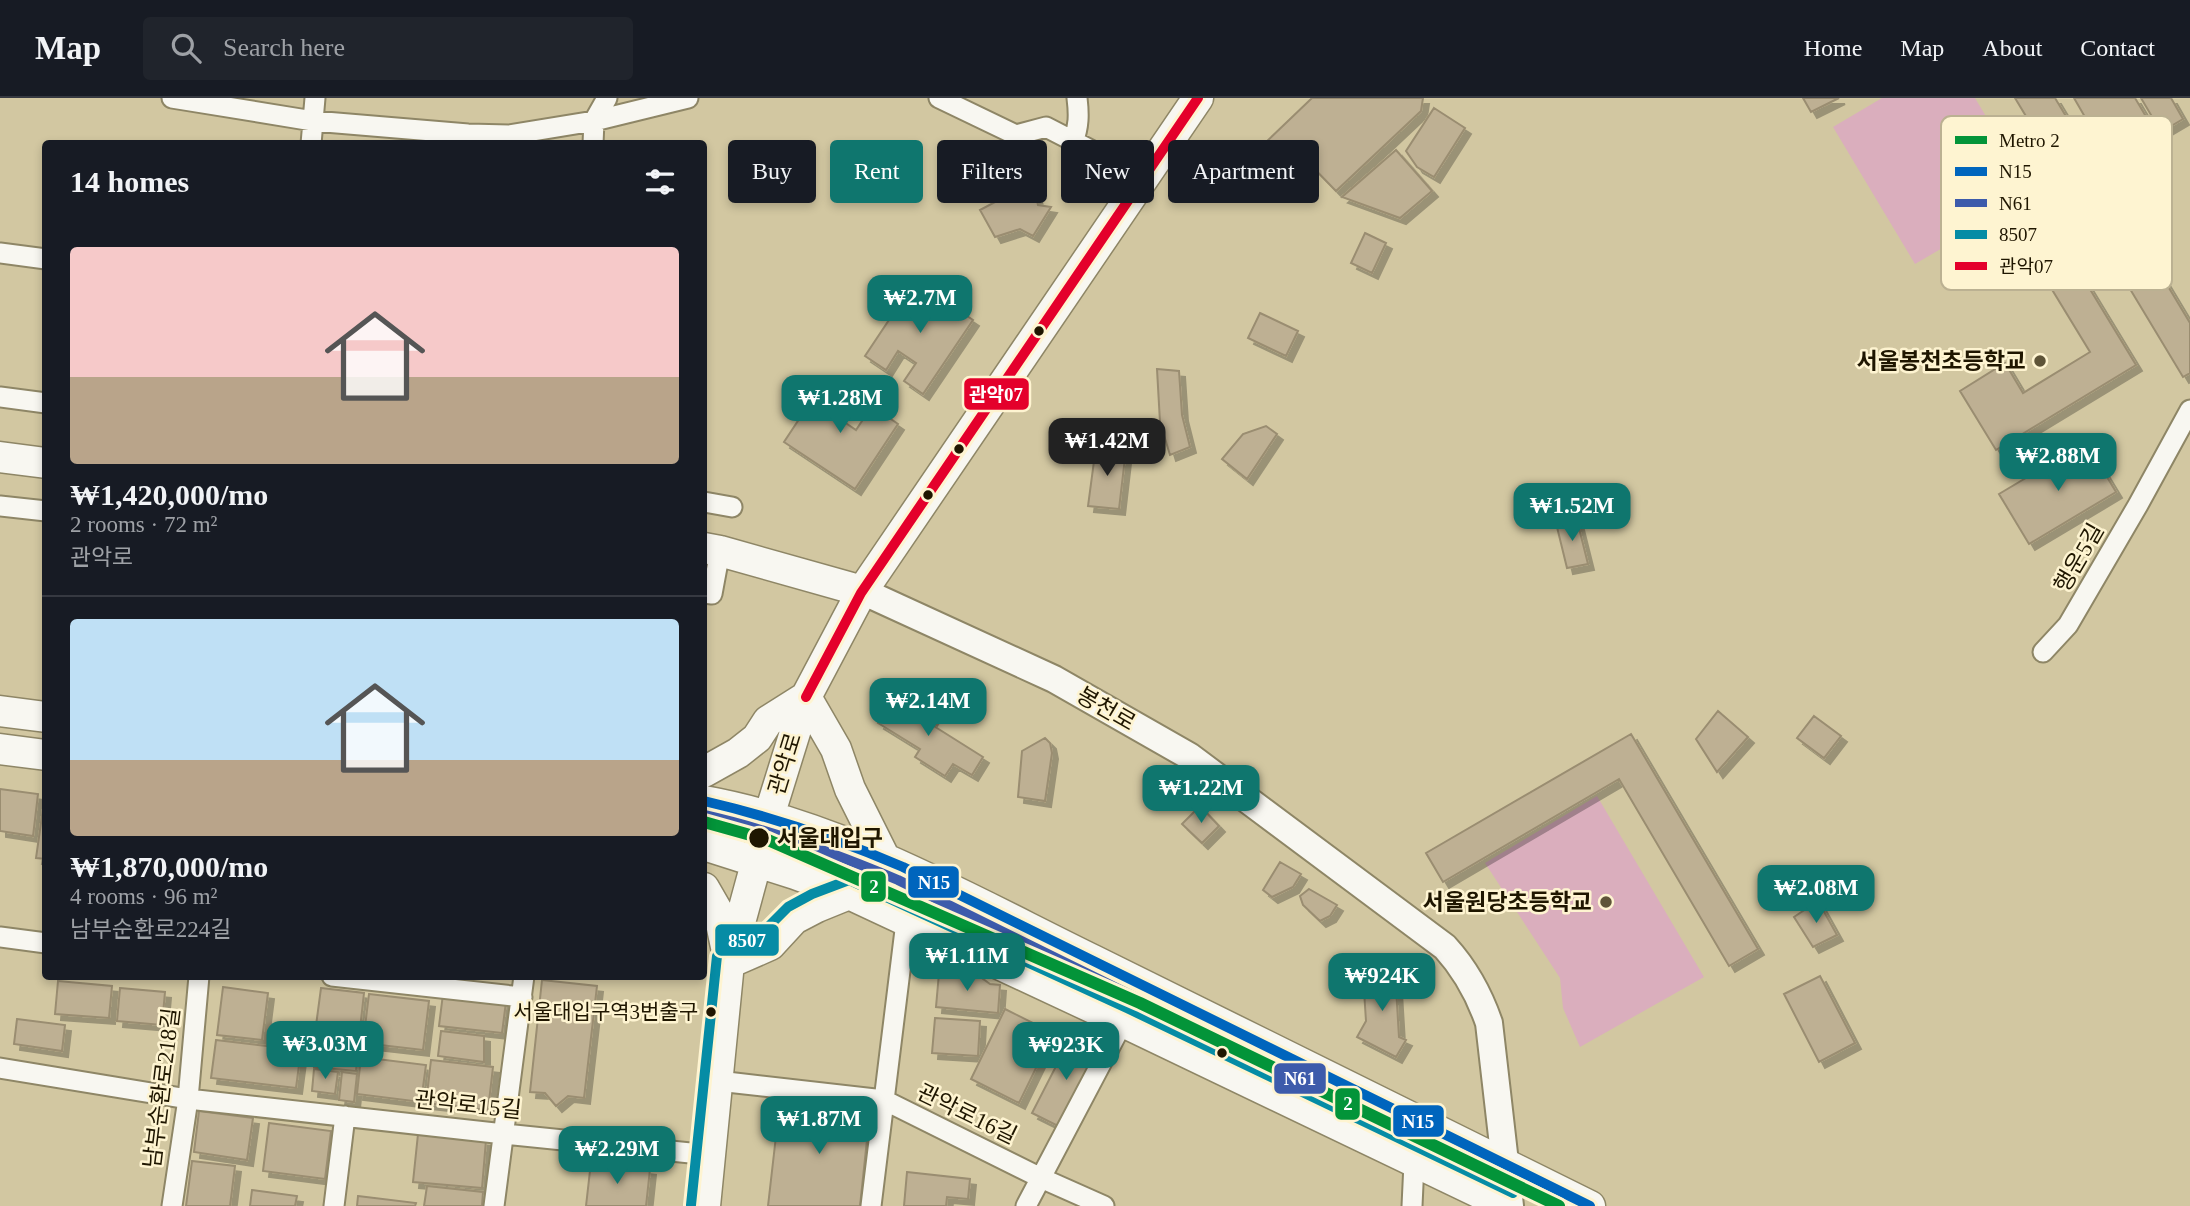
<!DOCTYPE html>
<meta charset="utf-8">
<style>
:root{--surface:#171b24;--page:#20242c;--text:#f1f3f6;--muted:#9ea1a6;--line:#363941;--accent:#0f766e}
body{margin:0;font-family:"Times New Roman","Noto Sans KR",serif;background:var(--page);color:var(--text);height:100vh;display:flex;flex-direction:column;font-size:26px;white-space:nowrap}
*{box-sizing:border-box;margin:0}
p{font-size:23px;color:var(--muted)}
.icon{flex:none;width:38px;height:38px;fill:none;stroke:currentColor;stroke-width:2;stroke-linecap:round;stroke-linejoin:round}
.map{position:relative;flex:1;overflow:hidden}
.panel{position:absolute;left:42px;top:42px;width:665px;height:840px;display:flex;flex-direction:column;background:var(--surface);border-radius:7px;box-shadow:0 4px 10px #0003}
.panel>*{flex:none}
.guide{position:absolute;left:728px;top:42px;width:665px;height:63px;display:flex;gap:14px}
.price{position:absolute;translate:-50% -60px;padding:0 16px;border-radius:14px;background:var(--accent);color:#fff;font-size:23px;line-height:46px;filter:drop-shadow(0 2px 4px #0008)}
.price::after{content:'';position:absolute;left:50%;top:42px;width:21px;height:16px;margin-left:-10px;background:inherit;clip-path:polygon(0 0,100% 0,50% 100%)}
.price.on{background:#222;color:#fff}
ul{padding:0;list-style:none}
li{display:grid;align-content:center;gap:14px;height:371px;padding:0 28px}
li+li{border-top:2px solid var(--line)}
li span{display:grid;place-items:center;height:217px;border-radius:7px;color:#555}
li>.icon{margin-inline-start:auto}
span .icon{width:126px;height:126px;fill:#fffc;stroke-width:1}
li b{font-size:30px}
h2{display:flex;justify-content:space-between;align-items:center;height:84px;padding:0 28px;font-size:30px}
.pill{padding:0 24px;border-radius:7px;background:var(--surface);box-shadow:0 4px 10px #0003;font-size:24px;line-height:63px}
.pill.on{background:var(--accent);color:#fff}
header{display:flex;align-items:center;gap:42px;box-sizing:border-box;height:98px;padding:0 35px;background:var(--surface);border-bottom:2px solid var(--line)}
header strong{font-size:33px}
nav{display:flex;gap:38px;margin-inline-start:auto;font-size:24px}
.search{width:490px;height:63px;background:var(--page);display:flex;align-items:center;gap:18px;box-sizing:border-box;padding:0 24px;border-radius:7px;color:var(--muted);font-size:26px}
.map>svg:first-child{display:block}
</style>
<header>
<strong>Map</strong>
<div class="search"><svg class="icon" aria-label="search" viewBox="0 0 24 24"><circle cx="10" cy="10" r="6"/><path d="M15 15l6 6"/></svg>Search here</div>
<nav><a>Home</a><a>Map</a><a>About</a><a>Contact</a></nav>
</header>
<div class="map">
<svg width="2190" height="1108" viewBox="0 0 2190 1108">
<defs>
<filter id="shadow"><feDropShadow dx="6" dy="6" stdDeviation="0" flood-color="#0004"/></filter>
</defs>
<rect width="100%" height="100%" fill="#d2c7a1"/>
<path fill="#daaebd" d="M1882,0H1975L2033,97L1915,166L1833,29Z
M1597,698L1704,879L1580,949L1563,910L1560,880L1485,765Z"/>
<path fill="#beb093" stroke="#9a8d71" stroke-width="2" filter="url(#shadow)" d="M1312,0H1423L1421,13L1336,93L1301,57L1288,70L1264,46Z
M1803,0H1839L1811,14Z
M2015,0H2055L2190,225V275L2183,279Z
M2074,0H2135L2154,32L2152,38L2118,60L2107,57Z
M2141,0H2171L2183,21L2161,34Z
M1434,10L1465,30L1434,79L1417,69L1406,53Z
M1396,52L1432,93L1400,120L1342,99Z
M1033,84L1038,107L1051,109L1033,138L1020,131L995,139L980,112Z
M2040,109L2136,267L1996,352L1960,293L2005,265L2023,295L2090,254L2012,126Z
M1365,135L1386,145L1372,175L1351,165Z
M915,183L973,222L923,296L904,283L916,265L898,253L886,272L865,258Z
M1260,215L1298,233L1286,258L1248,240Z
M1157,271L1179,273L1182,317L1190,349L1170,357L1160,324Z
M827,279L852,296L837,319L856,332L872,308L898,326L855,391L784,344Z
M1266,328L1277,336L1247,381L1222,361L1243,336Z
M2086,344L2116,394L2029,446L1999,396Z
M1096,348L1126,351L1119,411L1088,408Z
M1576,418L1588,466L1567,470L1556,425Z
M896,596L933,619L929,625L983,659L972,677L953,666L945,678L915,659L920,651L878,625Z
M1718,613L1748,639L1717,674L1696,641Z
M1814,618L1841,638L1824,660L1797,640Z
M1631,636L1758,851L1729,868L1619,681L1443,784L1426,755Z
M1045,640L1050,645L1052,655L1045,703L1018,699L1022,653Z
M0,691L38,696L33,738L0,733Z
M45,697H46V761L36,760Z
M1200,708L1219,728L1202,745L1182,726Z
M1280,764L1301,776L1293,789L1272,799L1263,792Z
M1309,791L1337,807L1330,818L1320,823L1303,807L1300,798Z
M1818,803L1837,837L1813,849L1794,819Z
M1395,873L1399,939L1406,942L1396,959L1357,939L1366,923L1363,877Z
M939,875L979,878L990,886L1000,887L998,915L936,909Z
M1820,878L1855,945L1819,964L1784,896Z
M542,882L597,888L584,1000L568,998L556,1008L545,995L530,994Z
M58,883L112,888L109,920L55,916Z
M223,889L268,895L262,942L217,937Z
M120,890L165,894L162,927L117,923Z
M321,890L364,895L359,940L315,935Z
M369,896L429,903L423,952L363,945Z
M443,896L506,904L502,935L439,928Z
M1005,911L1053,935L1019,1005L971,981Z
M935,920L980,923L978,958L932,955Z
M17,921L65,927L62,953L14,946Z
M441,933L484,938V964L438,958Z
M1071,939L1099,954L1060,1029L1032,1015Z
M216,942L301,952L296,990L211,980Z
M317,946L358,951L356,973L314,969Z
M361,959L426,967L421,1004L357,996Z
M431,962L493,969L488,1012L426,1005Z
M314,971L338,974L335,996L312,993Z
M342,974L357,976L354,1004L339,1002Z
M780,1003L870,1013L860,1108H768Z
M199,1013L253,1020L247,1062L194,1054Z
M269,1025L331,1033L325,1081L263,1073Z
M418,1036L486,1042L482,1090L413,1084Z
M192,1063L235,1068L230,1108H186Z
M591,1064L650,1071L646,1108H586Z
M907,1074L970,1081L968,1101L947,1099L946,1108H904Z
M427,1088L483,1094L482,1108H424Z
M252,1092L297,1098L295,1108H250Z
M358,1098L416,1105L415,1108H357Z"/>
<g fill="none" stroke-linecap="round" stroke-linejoin="round">
<g stroke="#8e8666" stroke-width="23">
<path id="street" d="M172,0L313,23L468,36L509,37L594,23L688,0
M939,0L1016,37L1046,29L1145,80
M1073,44C1079,29 1079,16 1077,0
M311,46L315,0
M593,46L594,23L607,0
M0,155L46,161
M0,299L46,305
M704,404L732,409
M0,408L46,413
M704,495L712,496L720,453
M2043,554L2068,527L2138,407L2190,312
M0,839L46,845
M332,878L522,899
M0,970L188,1001L504,1036L710,1057
M718,983L884,1002L1041,1080L1104,1108
M172,1108L188,1001L199,878
M334,1108L345,1018
M494,1108L524,878
M871,1108L906,824
M1026,1108L1123,924
M1412,1108L1414,1065"/>
</g>
<g stroke="#8e8666" stroke-width="30">
<path id="secondary" d="M862,493L1054,581L1189,658L1445,849C1466,872 1479,896 1489,925L1510,1108"/>
</g>
<g stroke="#8e8666" stroke-width="33">
<path id="primary" d="M0,359L46,365
M704,450L720,453L862,493
M806,599L836,651L850,691L885,761
M0,613L46,619
M0,651L46,657
M704,674L738,655L757,640L768,623L806,599
M704,703C842,728 968,801 1093,862C1259,944 1424,1026 1590,1108
M704,747L795,776L849,796L1123,924L1507,1108
M704,790L719,816L728,858
M729,865L770,847L794,821L817,809L849,796
M705,1108L729,865L769,718L806,599L861,495L1198,0"/>
</g>
<use href="#street" stroke="#f8f7f1" stroke-width="19"/>
<use href="#secondary" stroke="#f8f7f1" stroke-width="26"/>
<use href="#primary" stroke="#f8f7f1" stroke-width="30"/>
<g stroke="#fef4d1" stroke-width="16">
<path id="bus-1" d="M704,703C773,719 838,741 903,769L1590,1108"/>
</g>
<g stroke="#fef4d1" stroke-width="16">
<path id="bus-2" d="M704,717C771,732 834,755 898,782L1558,1108"/>
</g>
<g stroke="#fef4d1" stroke-width="16">
<path id="bus-3" d="M691,1107L717,858L722,853L762,835L788,809L812,796L849,782L1129,911L1513,1095"/>
</g>
<g stroke="#fef4d1" stroke-width="16">
<path id="bus-4" d="M806,599L861,495L1198,0"/>
</g>
<use href="#bus-1" stroke="#0065bd" stroke-width="10"/>
<use href="#bus-2" stroke="#3d5bab" stroke-width="10"/>
<use href="#bus-3" stroke="#068ca5" stroke-width="10"/>
<use href="#bus-4" stroke="#e4002b" stroke-width="10"/>
<g stroke="#fef4d1" stroke-width="18">
<path id="metro-1" d="M704,724L768,742L1140,905L1559,1108"/>
</g>
<use href="#metro-1" stroke="#039439" stroke-width="12"/>
</g>
<g fill="#1f1600" stroke="#fef4d1" stroke-width="2.5">
<circle cx="1039" cy="233" r="6"/>
<circle cx="959" cy="351" r="6"/>
<circle cx="928" cy="397" r="6"/>
<circle cx="759" cy="740" r="11"/>
<circle cx="711" cy="914" r="6"/>
<circle cx="1222" cy="955" r="6"/>
</g>
<g fill="#5e5438" stroke="#fef4d1" stroke-width="2.5">
<circle cx="2040" cy="263" r="7"/>
<circle cx="1606" cy="804" r="7"/>
</g>
<g text-anchor="middle" dominant-baseline="central" stroke-width="5" stroke-linejoin="round" paint-order="stroke">
<g font-size="21" fill="#1f1600" stroke="#fef4d1" text-anchor="end">
<text x="698" y="914">서울대입구역3번출구</text>
</g>
<g font-size="23" font-weight="bold" fill="#1f1600" stroke="#fef4d1" text-anchor="end">
<text x="2026" y="263">서울봉천초등학교</text>
<text x="1592" y="804">서울원당초등학교</text>
</g>
<g font-size="23" fill="#1f1600" stroke="#fef4d1">
<text transform="translate(2079 460) rotate(-60)">행운5길</text>
<text transform="translate(1106 611) rotate(30)">봉천로</text>
<text transform="translate(785 666) rotate(-73)">관악로</text>
<text transform="translate(162 990) rotate(-83)">남부순환로218길</text>
<text transform="translate(468 1007) rotate(6)">관악로15길</text>
<text transform="translate(967 1016) rotate(26)">관악로16길</text>
</g>
<g font-size="23" font-weight="bold" fill="#1f1600" stroke="#fef4d1" text-anchor="start">
<text x="777" y="740">서울대입구</text>
</g>
</g>
<rect x="1941" y="18" width="231" height="174" rx="10" fill="#fef4d1" stroke="#bbb192" stroke-width="2"/>
<rect x="1955" y="38" width="32" height="8" fill="#039439"/>
<rect x="1955" y="69" width="32" height="9" fill="#0065bd"/>
<rect x="1955" y="101" width="32" height="8" fill="#3d5bab"/>
<rect x="1955" y="132" width="32" height="9" fill="#068ca5"/>
<rect x="1955" y="164" width="32" height="8" fill="#e4002b"/>
<g font-size="19" fill="#1f1600">
<text x="1999" y="49">Metro 2</text>
<text x="1999" y="80">N15</text>
<text x="1999" y="112">N61</text>
<text x="1999" y="143">8507</text>
<text x="1999" y="175">관악07</text>
</g>
<g stroke="#fef4d1" stroke-width="2.5">
<rect x="963" y="279" width="67" height="34" rx="7" fill="#e4002b"/>
<rect x="907" y="767" width="53" height="34" rx="7" fill="#0065bd"/>
<rect x="860" y="772" width="27" height="33" rx="7" fill="#039439"/>
<rect x="714" y="825" width="66" height="34" rx="7" fill="#068ca5"/>
<rect x="1273" y="964" width="54" height="33" rx="7" fill="#3d5bab"/>
<rect x="1334" y="989" width="27" height="34" rx="7" fill="#039439"/>
<rect x="1392" y="1006" width="53" height="34" rx="7" fill="#0065bd"/>
</g>
<g font-size="19" text-anchor="middle" font-weight="bold" fill="#fff">
<text x="996" y="303">관악07</text>
<text x="934" y="791">N15</text>
<text x="874" y="795">2</text>
<text x="747" y="849">8507</text>
<text x="1300" y="987">N61</text>
<text x="1348" y="1012">2</text>
<text x="1418" y="1030">N15</text>
</g>
</svg>
<b class="price" style="left:920px;top:237px">₩2.7M</b>
<b class="price" style="left:840px;top:337px">₩1.28M</b>
<b class="price on" style="left:1107px;top:380px">₩1.42M</b>
<b class="price" style="left:2058px;top:395px">₩2.88M</b>
<b class="price" style="left:1572px;top:445px">₩1.52M</b>
<b class="price" style="left:928px;top:640px">₩2.14M</b>
<b class="price" style="left:1201px;top:727px">₩1.22M</b>
<b class="price" style="left:1816px;top:827px">₩2.08M</b>
<b class="price" style="left:967px;top:895px">₩1.11M</b>
<b class="price" style="left:1382px;top:915px">₩924K</b>
<b class="price" style="left:325px;top:983px">₩3.03M</b>
<b class="price" style="left:1066px;top:984px">₩923K</b>
<b class="price" style="left:819px;top:1058px">₩1.87M</b>
<b class="price" style="left:617px;top:1088px">₩2.29M</b>
<div class="guide">
<a class="pill">Buy</a>
<a class="pill on">Rent</a>
<a class="pill">Filters</a>
<a class="pill">New</a>
<a class="pill">Apartment</a>
</div>
<section class="panel">
<h2>14 homes<svg class="icon" aria-label="filters" viewBox="0 0 24 24"><path d="M4 7h16M4 17h16"/><circle cx="9" cy="7" r="2"/><circle cx="15" cy="17" r="2"/></svg></h2>
<ul>
<li><span style="background:linear-gradient(#f6c9c9 60%,#b9a48a 0)"><svg class="icon" aria-label="home" viewBox="0 0 24 24"><path d="M3 11l9-7 9 7M6 9v11h12V9"/></svg></span><div><b>₩1,420,000/mo</b><p>2 rooms · 72 m²</p><p>관악로</p></div></li>
<li><span style="background:linear-gradient(#bfe0f5 65%,#b9a48a 0)"><svg class="icon" aria-label="home" viewBox="0 0 24 24"><path d="M3 11l9-7 9 7M6 9v11h12V9"/></svg></span><div><b>₩1,870,000/mo</b><p>4 rooms · 96 m²</p><p>남부순환로224길</p></div></li>
</ul>
</section>
</div>
